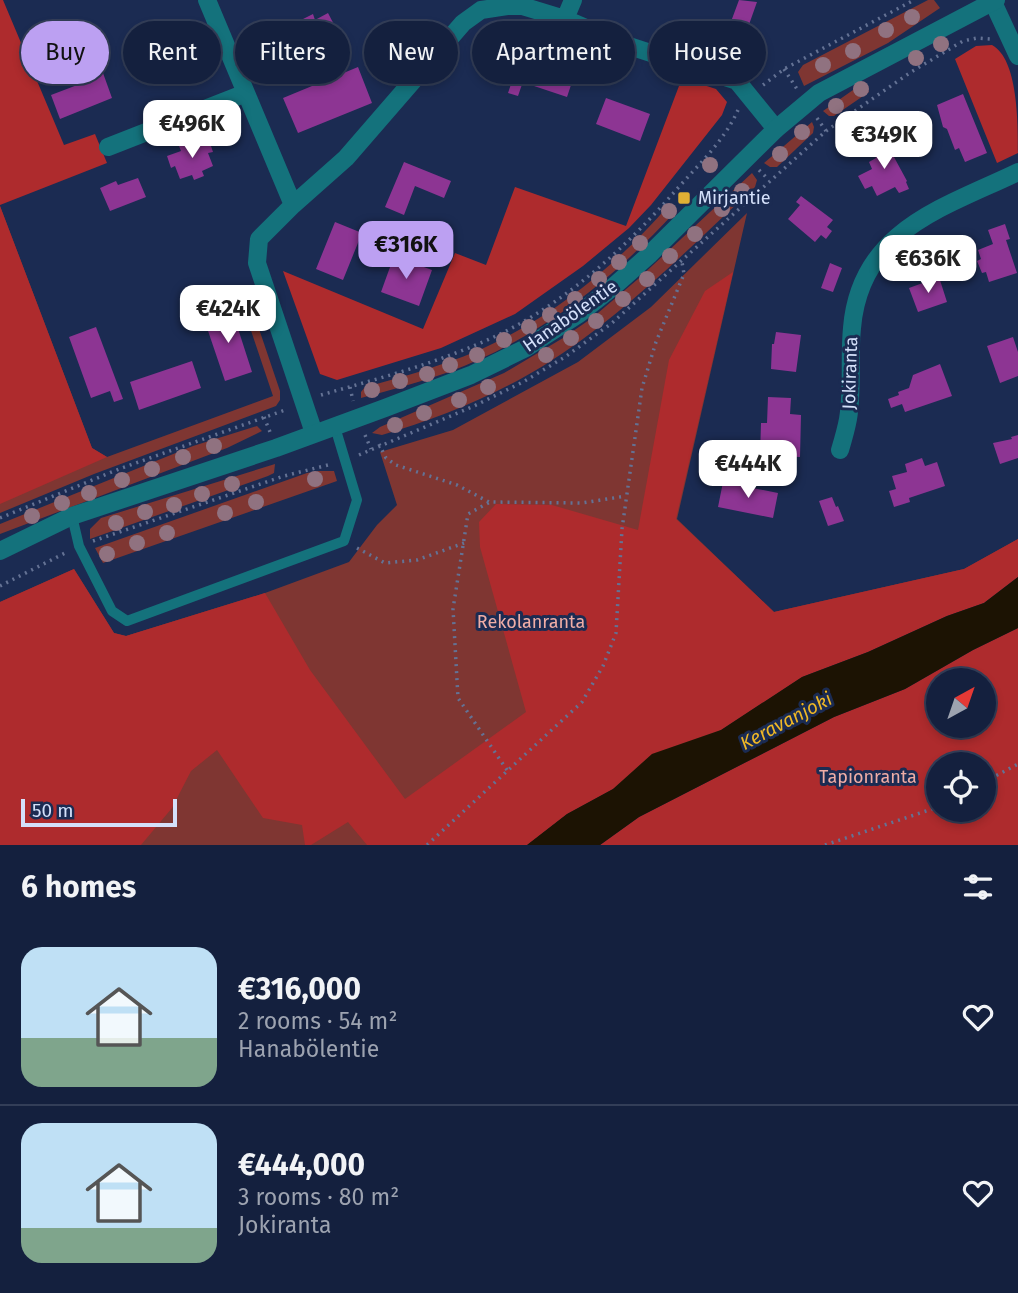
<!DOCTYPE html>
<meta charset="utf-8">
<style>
:root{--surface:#14203e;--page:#212d49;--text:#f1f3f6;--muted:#9da3b0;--line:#333e58;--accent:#bca0f2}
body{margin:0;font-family:"Fira Sans",sans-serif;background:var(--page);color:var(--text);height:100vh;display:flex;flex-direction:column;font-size:26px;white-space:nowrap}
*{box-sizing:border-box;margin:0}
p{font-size:23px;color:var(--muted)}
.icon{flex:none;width:38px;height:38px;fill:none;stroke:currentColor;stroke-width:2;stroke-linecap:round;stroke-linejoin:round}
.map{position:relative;height:845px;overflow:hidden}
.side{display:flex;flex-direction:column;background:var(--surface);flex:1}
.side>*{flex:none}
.hud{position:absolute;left:21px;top:21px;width:976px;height:63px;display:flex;gap:14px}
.needle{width:46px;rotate:40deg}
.fabs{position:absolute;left:926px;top:668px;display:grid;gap:14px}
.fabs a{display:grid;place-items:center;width:70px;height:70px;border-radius:50%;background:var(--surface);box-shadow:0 4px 10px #0003,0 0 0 2px var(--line);font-size:35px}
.scale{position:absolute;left:21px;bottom:18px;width:156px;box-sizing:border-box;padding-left:7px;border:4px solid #d4e0fa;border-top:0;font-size:19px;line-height:24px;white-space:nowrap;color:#d4e0fa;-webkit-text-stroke:5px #1b2b52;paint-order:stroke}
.price{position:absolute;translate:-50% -60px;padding:0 16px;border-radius:14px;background:#fff;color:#222;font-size:23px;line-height:46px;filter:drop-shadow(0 2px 4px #0008)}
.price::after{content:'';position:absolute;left:50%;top:42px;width:21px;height:16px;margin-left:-10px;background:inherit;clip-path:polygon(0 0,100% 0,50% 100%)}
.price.current{background:var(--accent);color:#111}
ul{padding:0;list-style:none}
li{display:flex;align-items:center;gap:21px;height:175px;padding:0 21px}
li+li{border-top:2px solid var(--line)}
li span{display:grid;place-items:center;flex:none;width:196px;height:140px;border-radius:21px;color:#555}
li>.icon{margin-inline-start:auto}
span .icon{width:84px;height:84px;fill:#fffc;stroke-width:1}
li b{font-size:30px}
h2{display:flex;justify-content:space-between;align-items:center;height:84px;padding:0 21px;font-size:30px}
.tag{padding:0 24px;border-radius:32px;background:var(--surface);box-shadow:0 4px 10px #0003,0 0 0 2px var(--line);font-size:24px;line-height:63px}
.tag.current{background:var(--accent);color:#111}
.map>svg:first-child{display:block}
</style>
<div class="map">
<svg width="1018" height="845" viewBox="0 0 1018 845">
<rect width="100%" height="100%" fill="#1b2b52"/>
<path fill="#7f3632" d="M928,0H934L940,8L888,43L804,86L798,72L803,65Z
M863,83L869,92L834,116H829L823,111Z
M812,122L814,127L813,133L777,167H770L764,163Z
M752,173L757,180L755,187C688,249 622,317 543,366C494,396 437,419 382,435L372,433L380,427L504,373L563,338L592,318L638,279Z
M0,206L92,448L107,457L273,396L241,301L246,300L251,305L280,391V400L276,406L94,474L0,513Z
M668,206L675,212C611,281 538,339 449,372C420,382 391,390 361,398V392L365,387C403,377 441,366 477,351C551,319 616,266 668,206Z
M747,213L677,519L774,612L964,569L1018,539V577L802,677L721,730L567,814L527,845H0V602L74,569L114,633L126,636L265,593L349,562L377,525L397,505L380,452L453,430L578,362L651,307Z
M257,426L262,431L227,448L0,534V524L193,446Z
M275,464L274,473L268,476L90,539V529L101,518Z
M319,471H334L337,481L103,563L95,548L307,473Z"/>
<path fill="#ae2b2d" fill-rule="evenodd" d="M0,0H3L64,145L95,134L107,163L0,205Z
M992,45C1018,59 1018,122 1018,153L997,163L955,59L976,46Z
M682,78L716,89L727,102L722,115L651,205L629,228L583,266L515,314L441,348L337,380L320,374L283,271L423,329L455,253L486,265L515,187L626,226Z
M0,206L92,448L107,457L0,504Z
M733,272L676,519L774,612L964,569L1018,539V577L984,603L947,616L868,652L802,677L721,730L652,754L613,789L567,814L527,845H367L348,822L311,845H305L302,825L263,818L217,750L191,771L172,808L141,845H0V602L74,569L114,633L126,636L265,593L310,670L405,799L526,712L480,547L479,522L496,504L552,505L638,530L669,360L705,291Z
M1018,628V845H600L639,817L834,717L905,689L973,650ZM938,681H984V726H938ZM938,765H984V810H938Z"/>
<path fill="#1c1303" d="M1018,577V628L973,650L905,689L834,717L639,817L600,845H527L567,814L613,789L652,754L721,730L802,677L868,652L947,616L984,603Z"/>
<path fill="#8d3593" d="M739,0L757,2L746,33L729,27Z
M328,13L340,36L314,49L303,26L306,25L303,19L313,14L315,20Z
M166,19L176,41L169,44L181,73L157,83L143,50L158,43L150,26Z
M537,57L576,70L567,97L528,84Z
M518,63L528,67L518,96L508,93Z
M358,67L372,103L298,133L283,98Z
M103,73L112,98L60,119L51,95L93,79L92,77Z
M963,94L987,153L965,162L959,148L955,150L947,129L943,127L937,105Z
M606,98L650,114L640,141L596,124Z
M882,135L907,181L906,182L909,189L899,193L895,187L877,196L872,186L865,189L858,176L872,169L869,162L876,158L872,148L878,145L874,139Z
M209,140L213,152L208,153L213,166L202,171L204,176L194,180L192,175L180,179L175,166L171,168L167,156L181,151L179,146L189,142L191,147Z
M404,162L451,181L444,198L415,186L404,215L385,207Z
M138,178L146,197L110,211L100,188L116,181L118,185Z
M801,196L833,220L827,227L832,231L826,239L821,235L815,242L788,219L800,205L796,202Z
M335,222L362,233L343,280L316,269Z
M1005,224L1010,239L1006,240L1017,273L989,282L986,272L982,273L977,261L981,259L978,250L993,244L988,230Z
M394,256L432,270L419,306L381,292Z
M830,263L842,268L833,292L821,288Z
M939,277L947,302L918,312L909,288Z
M232,310L252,372L225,381L204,319Z
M96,327L123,399L114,402L110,391L91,398L69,337Z
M776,332L801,335L796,372L771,369L772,344H774Z
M1013,337L1018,352V376L1000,383L987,346Z
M192,361L201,388L139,410L130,382Z
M940,364L952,396L905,412L902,404L891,408L888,399L899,395L898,392L909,388L913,375Z
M768,397L791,398L790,414L801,415L800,457L760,456L761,423H767Z
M1018,435V458L1000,464L993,443L1012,439L1011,437Z
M922,458L925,466L937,462L945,486L909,498L910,502L894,507L889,491L896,489L892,476L907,472L905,464Z
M723,482L778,493L773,518L718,507Z
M832,497L836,507L838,506L844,521L828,526L819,501Z"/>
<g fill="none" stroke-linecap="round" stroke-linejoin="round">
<path stroke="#647294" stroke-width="3.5" stroke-dasharray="2 5" stroke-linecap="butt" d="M784,69L797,89
M763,85L784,69L914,0
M817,118L826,131
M759,170L769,180
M350,387L353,401
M321,395C373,380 427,366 478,344C556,312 622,252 677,189C700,163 724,141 738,110
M264,417L270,432
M365,435L371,449
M379,444L386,458L396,465L457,485L489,502
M359,455L474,406L523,382L565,357L612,323L826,131L911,72L963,41L977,38L990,39
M0,518L119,469L288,409
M93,541L284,476L332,464
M357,548L385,563L417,560L464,543
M0,586L67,552
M507,770L458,698L453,609L468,514L490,502L582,503L626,496
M984,782L1018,764
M427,845L582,702L603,666L616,633L622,529L642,388L656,342L684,274L682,262
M825,845L938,807"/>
<path stroke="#14727c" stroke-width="10" d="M72,516L79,546L112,611L127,621L344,541L357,500L335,427"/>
<path stroke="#14727c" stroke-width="18" d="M207,0L293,205L259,239L257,263L314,433
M992,0L1018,56
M565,19L573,0
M108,147L246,93
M293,205L346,158L463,23L481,10L507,6H522L565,19L623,44L737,81L776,129
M840,450C843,440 846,430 848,419C853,389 849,358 852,328C860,230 943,208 1018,172"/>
<path stroke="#14727c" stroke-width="18" d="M0,551L72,516L276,448L385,408L471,375L526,348L579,314L613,287L649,255L776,129L819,93L996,0"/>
</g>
<g fill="#907280">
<circle cx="912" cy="17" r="8"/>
<circle cx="886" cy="30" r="8"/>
<circle cx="941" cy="44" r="8"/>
<circle cx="853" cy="51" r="8"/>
<circle cx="916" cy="58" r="8"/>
<circle cx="823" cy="65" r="8"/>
<circle cx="861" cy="89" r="8"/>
<circle cx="836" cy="106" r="8"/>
<circle cx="802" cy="132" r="8"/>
<circle cx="780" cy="154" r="8"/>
<circle cx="710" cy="165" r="8"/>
<circle cx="742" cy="191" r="8"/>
<circle cx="722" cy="209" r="8"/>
<circle cx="669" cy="211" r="8"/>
<circle cx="695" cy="234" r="8"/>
<circle cx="640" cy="243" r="8"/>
<circle cx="670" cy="256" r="8"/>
<circle cx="619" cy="262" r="8"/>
<circle cx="599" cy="279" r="8"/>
<circle cx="647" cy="279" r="8"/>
<circle cx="575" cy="299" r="8"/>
<circle cx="623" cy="299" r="8"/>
<circle cx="550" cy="315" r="8"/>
<circle cx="596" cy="321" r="8"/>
<circle cx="529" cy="327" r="8"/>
<circle cx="571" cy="338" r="8"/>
<circle cx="504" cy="340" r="8"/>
<circle cx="477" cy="355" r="8"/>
<circle cx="546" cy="355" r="8"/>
<circle cx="450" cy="365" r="8"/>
<circle cx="427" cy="374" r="8"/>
<circle cx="400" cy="381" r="8"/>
<circle cx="488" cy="387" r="8"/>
<circle cx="372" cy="390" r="8"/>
<circle cx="459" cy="400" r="8"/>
<circle cx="424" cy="413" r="8"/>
<circle cx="395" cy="425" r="8"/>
<circle cx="214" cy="446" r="8"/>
<circle cx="183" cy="457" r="8"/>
<circle cx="152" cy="469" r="8"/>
<circle cx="315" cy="479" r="8"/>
<circle cx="122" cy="480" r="8"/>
<circle cx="232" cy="484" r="8"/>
<circle cx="89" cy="493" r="8"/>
<circle cx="202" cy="494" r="8"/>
<circle cx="256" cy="502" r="8"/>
<circle cx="62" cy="503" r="8"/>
<circle cx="174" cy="505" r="8"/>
<circle cx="145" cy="512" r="8"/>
<circle cx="225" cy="513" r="8"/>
<circle cx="32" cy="516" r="8"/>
<circle cx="116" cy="523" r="8"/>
<circle cx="167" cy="533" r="8"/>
<circle cx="137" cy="543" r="8"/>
<circle cx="107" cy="554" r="8"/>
</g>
<rect fill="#e1af34" stroke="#1b2b52" stroke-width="2.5" x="677" y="191" width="14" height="14" rx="3.5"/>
<g text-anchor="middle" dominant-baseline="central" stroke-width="6" stroke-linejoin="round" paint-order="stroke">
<g font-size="18" fill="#d4e0fa" stroke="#1b2b52" text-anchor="start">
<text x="698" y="198">Mirjantie</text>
</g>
<g font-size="18" fill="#d4e0fa" stroke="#1b2b52">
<text transform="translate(570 316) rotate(-35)">Hanabölentie</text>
<text transform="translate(850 373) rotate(-88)">Jokiranta</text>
</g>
<g font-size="18" fill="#efada6" stroke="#1b2b52">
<text x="531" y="622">Rekolanranta</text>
<text x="868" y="777">Tapionranta</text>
</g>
<g font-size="19" font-style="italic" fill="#efb726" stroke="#1b2b52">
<text transform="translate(786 721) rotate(-28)">Keravanjoki</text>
</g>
</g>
</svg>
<div class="fabs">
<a><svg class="needle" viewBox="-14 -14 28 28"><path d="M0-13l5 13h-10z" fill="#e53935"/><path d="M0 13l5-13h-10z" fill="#9da3b0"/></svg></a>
<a><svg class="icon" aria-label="locate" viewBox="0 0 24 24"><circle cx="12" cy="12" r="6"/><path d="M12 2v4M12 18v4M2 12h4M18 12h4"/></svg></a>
</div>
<div class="scale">50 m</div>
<b class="price" style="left:192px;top:160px">€496K</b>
<b class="price" style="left:884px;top:171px">€349K</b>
<b class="price current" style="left:406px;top:281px">€316K</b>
<b class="price" style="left:928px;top:295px">€636K</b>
<b class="price" style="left:228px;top:345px">€424K</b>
<b class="price" style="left:748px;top:500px">€444K</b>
<div class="hud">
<a class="tag current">Buy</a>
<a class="tag">Rent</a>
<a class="tag">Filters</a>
<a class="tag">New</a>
<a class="tag">Apartment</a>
<a class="tag">House</a>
</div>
</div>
<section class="side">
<h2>6 homes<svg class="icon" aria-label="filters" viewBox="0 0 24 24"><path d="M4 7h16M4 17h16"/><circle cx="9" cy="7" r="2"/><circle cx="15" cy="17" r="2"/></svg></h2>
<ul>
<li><span style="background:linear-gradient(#bfe0f5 65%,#7fa58c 0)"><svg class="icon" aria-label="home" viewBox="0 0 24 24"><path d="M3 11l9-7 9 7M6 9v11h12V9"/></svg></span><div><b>€316,000</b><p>2 rooms · 54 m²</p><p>Hanabölentie</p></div><svg class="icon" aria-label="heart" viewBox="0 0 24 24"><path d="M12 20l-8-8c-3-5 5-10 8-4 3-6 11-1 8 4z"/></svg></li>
<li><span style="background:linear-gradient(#bfe0f5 75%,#7fa58c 0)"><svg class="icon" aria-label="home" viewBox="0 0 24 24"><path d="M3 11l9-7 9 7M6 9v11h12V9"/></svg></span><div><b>€444,000</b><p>3 rooms · 80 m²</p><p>Jokiranta</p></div><svg class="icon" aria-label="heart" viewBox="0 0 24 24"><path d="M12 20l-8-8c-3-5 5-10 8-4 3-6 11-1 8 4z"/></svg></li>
</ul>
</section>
